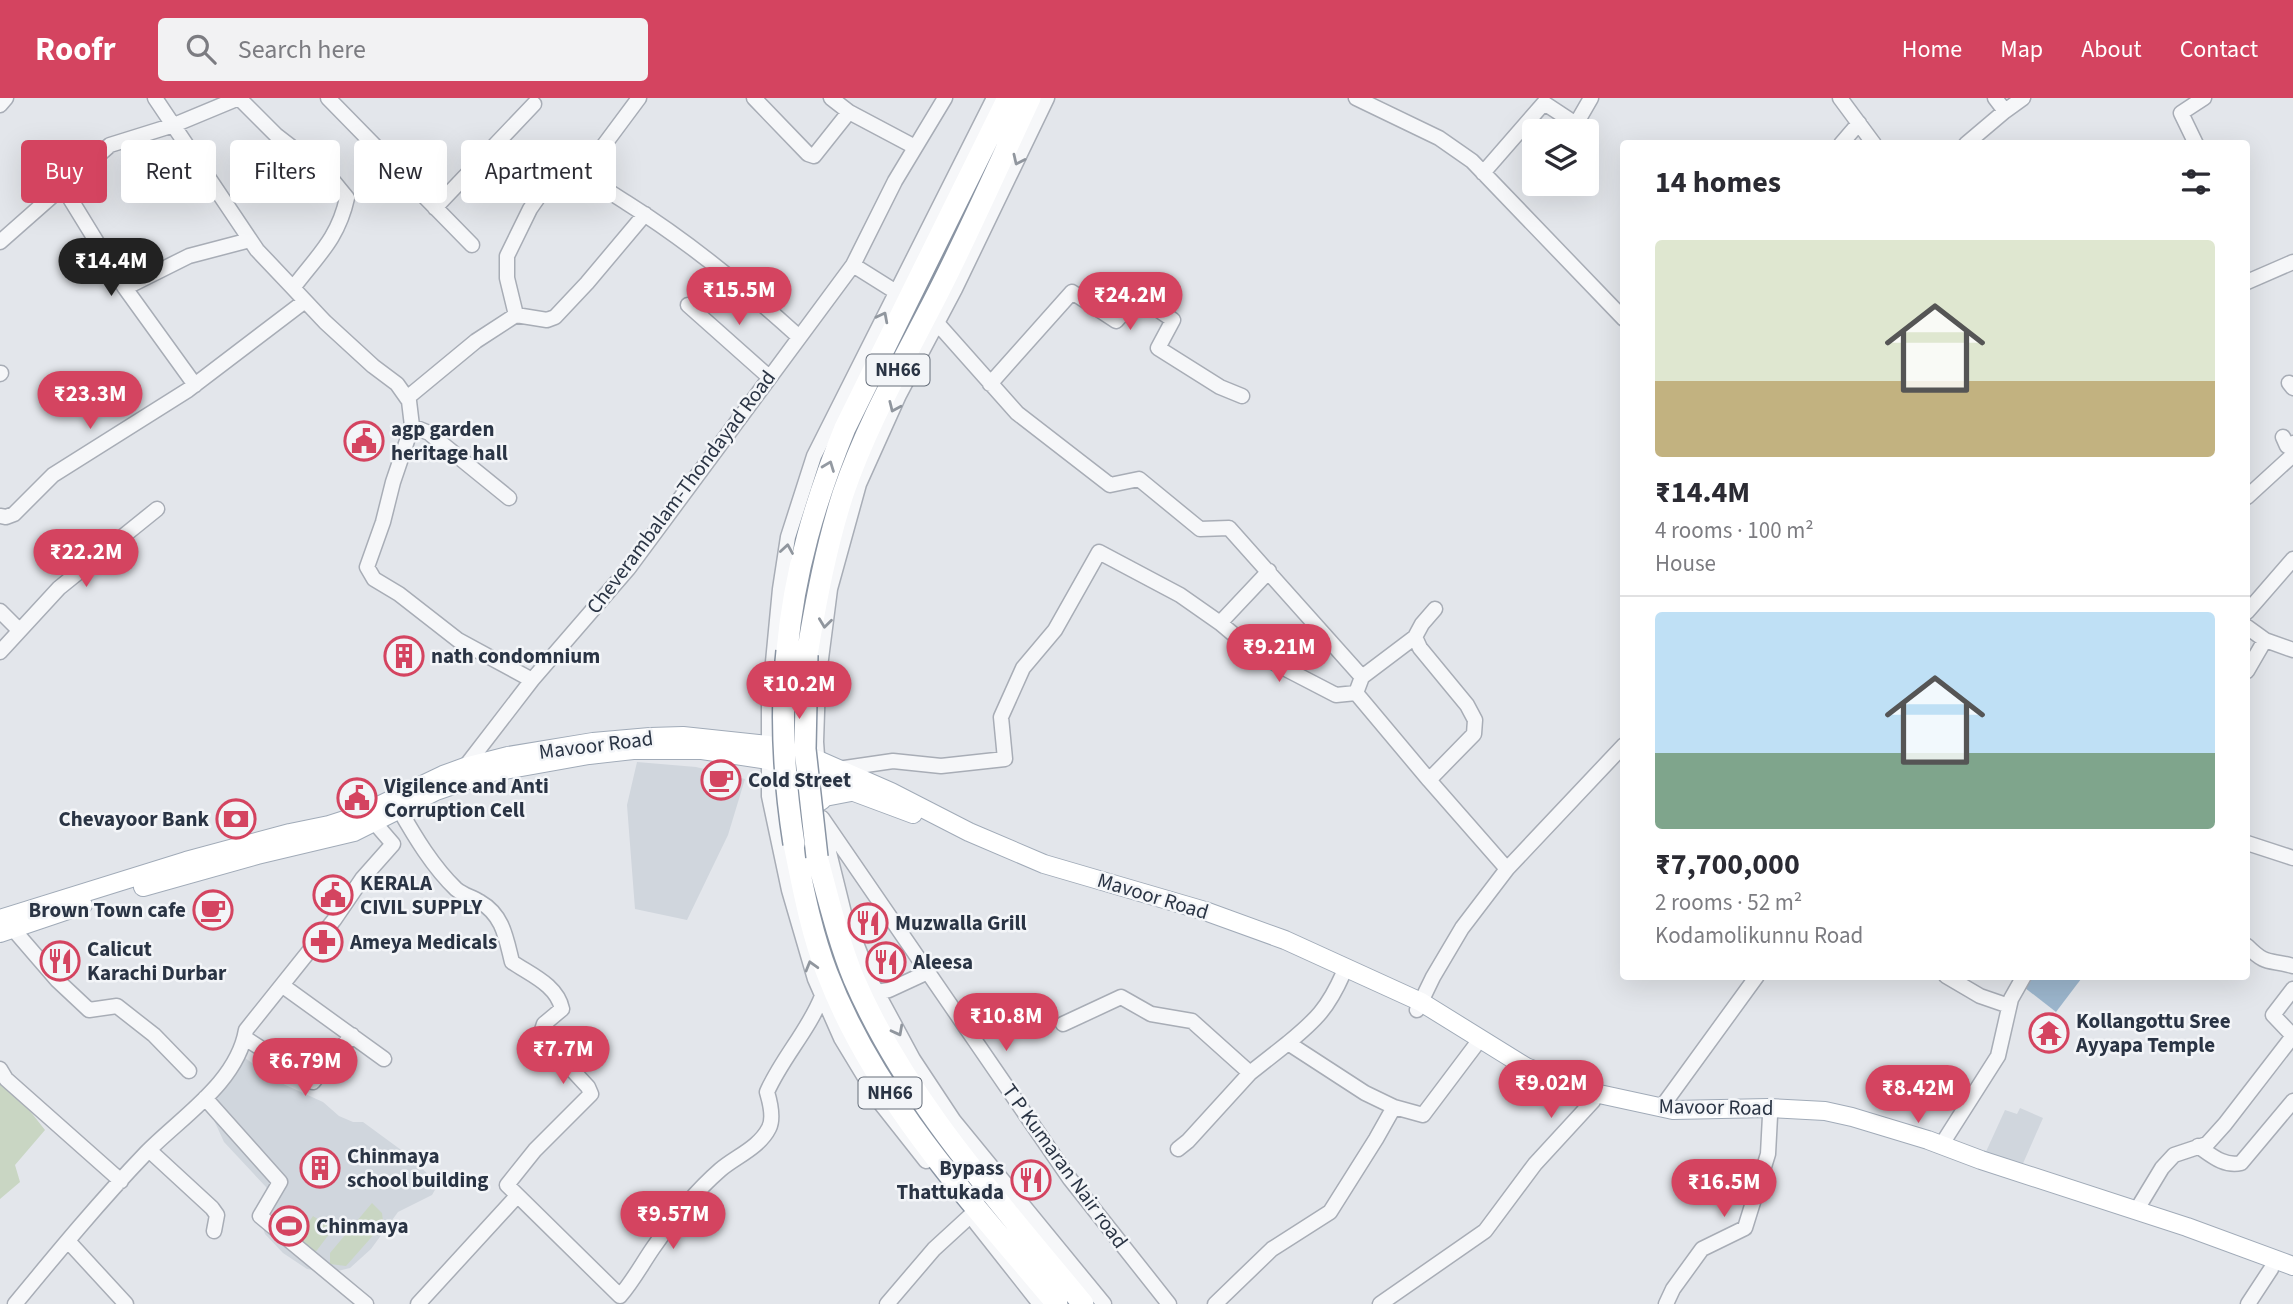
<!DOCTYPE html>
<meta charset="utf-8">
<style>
:root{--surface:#fff;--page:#f2f2f3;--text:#2b2b33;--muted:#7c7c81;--line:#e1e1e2;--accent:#d44460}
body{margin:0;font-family:"Source Sans 3",sans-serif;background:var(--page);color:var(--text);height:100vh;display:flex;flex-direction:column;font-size:26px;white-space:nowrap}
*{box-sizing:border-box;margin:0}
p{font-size:23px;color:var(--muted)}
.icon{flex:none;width:38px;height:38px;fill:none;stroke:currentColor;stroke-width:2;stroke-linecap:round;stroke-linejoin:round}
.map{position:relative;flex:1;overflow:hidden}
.drawer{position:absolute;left:1620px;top:42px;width:630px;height:840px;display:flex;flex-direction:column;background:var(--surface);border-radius:7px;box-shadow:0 7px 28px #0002}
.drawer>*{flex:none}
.banner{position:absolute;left:21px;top:42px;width:665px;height:63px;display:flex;gap:14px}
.fabs{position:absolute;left:1522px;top:21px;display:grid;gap:14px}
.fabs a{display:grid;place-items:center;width:77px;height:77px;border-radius:7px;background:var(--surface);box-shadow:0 7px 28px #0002;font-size:35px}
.price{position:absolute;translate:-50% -60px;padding:0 16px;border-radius:24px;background:var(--accent);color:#fff;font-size:23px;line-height:46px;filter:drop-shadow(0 2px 4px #0008)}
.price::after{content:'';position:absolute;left:50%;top:42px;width:21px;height:16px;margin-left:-10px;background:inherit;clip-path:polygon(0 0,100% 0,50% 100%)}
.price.active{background:#222;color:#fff}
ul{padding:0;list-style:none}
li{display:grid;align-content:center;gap:14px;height:371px;padding:0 35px}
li+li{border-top:2px solid var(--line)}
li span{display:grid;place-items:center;height:217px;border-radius:7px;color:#555}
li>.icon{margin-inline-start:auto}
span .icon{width:126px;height:126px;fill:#fffc;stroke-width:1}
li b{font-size:30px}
h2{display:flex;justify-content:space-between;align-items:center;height:84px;padding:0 35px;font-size:30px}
.chip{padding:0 24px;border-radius:7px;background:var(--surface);box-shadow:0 7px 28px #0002;font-size:24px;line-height:63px}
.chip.active{background:var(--accent);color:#fff}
header{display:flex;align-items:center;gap:42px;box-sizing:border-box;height:98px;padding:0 35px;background:var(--accent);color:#fff}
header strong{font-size:33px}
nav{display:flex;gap:38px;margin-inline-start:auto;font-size:24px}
.search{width:490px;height:63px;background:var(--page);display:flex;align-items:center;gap:18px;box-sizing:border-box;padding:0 24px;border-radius:7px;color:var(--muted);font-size:26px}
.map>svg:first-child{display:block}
</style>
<header>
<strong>Roofr</strong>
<div class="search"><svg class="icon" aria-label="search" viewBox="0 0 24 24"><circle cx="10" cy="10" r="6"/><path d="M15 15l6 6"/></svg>Search here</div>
<nav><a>Home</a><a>Map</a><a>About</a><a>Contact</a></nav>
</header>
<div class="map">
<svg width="2293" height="1206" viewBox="0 0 2293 1206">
<rect width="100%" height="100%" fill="#e3e6eb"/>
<path fill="#d0d6dd" d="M637,664L696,669L745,681L728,737L687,822L635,811L627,707Z
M245,960L281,985L323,1004L339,1018L353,1024H363L408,1057L435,1083L436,1090L432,1097L398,1114L371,1151L350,1170L330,1175L307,1171L283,1155L265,1136L263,1130L271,1100L266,1089L224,1044L207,1007Z
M2020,1010L2043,1020L2021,1070L1984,1058L2005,1012L2017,1016Z"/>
<path fill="#c9d6c3" d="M0,975L45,1032L15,1067L20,1084L0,1101Z
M372,1105L382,1115L383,1123L377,1133L346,1168L330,1166V1155Z
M293,1107L308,1118L287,1147L272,1135Z
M313,1118L333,1131L308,1164L291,1150Z"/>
<path fill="#9cb6cd" d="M2079,878L2081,881L2056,914L2020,886L2027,879Z"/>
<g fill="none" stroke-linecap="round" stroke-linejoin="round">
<g stroke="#a8adb6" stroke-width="17">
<path id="minor" d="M155,0L257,152L293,190
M239,0L276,37L329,78L347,100C338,141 317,158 293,190L325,224L373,268L397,286L409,303L412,328L393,384L383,424L367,469L374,481L399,496L458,542L532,582
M328,0L472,147
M754,0L808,56L814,58L849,14
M831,0L849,14L915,49
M1356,0L1439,40L1472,63L1624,221
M1840,0L1874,46
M1995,0L2005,13L2023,0
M0,7L6,0
M1841,46L1859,25
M1966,46L2005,13
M2196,46L2181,15L2204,0
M1483,75L1544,5L1576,26L1591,0
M581,78L639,0
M63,89L125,190L195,287
M435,110L534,6
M0,144L110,47L174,27L239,0
M853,167L896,194
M2247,184L2293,164
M125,190L189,158L250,142
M688,207L769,279
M516,217L507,180V158L530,111L544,91L565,73C587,78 608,93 627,105C689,144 744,189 798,238
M937,225L1017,315L1110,387L1139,381L1200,431L1229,430L1362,579
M0,276L1,275
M2289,285L2293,290
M990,286L1072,194L1116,223L1135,202L1141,200L1173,222L1158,250L1220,289L1242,298
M407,300L476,243L516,217L547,222L555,219L587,185L645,116
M412,328L429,335L509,400
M2283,339L2287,348L2293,345
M2247,399L2293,357
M0,418L6,419L14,416L53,377L188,292L305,203
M0,513L19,532
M2247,514L2293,461
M1220,525L1257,556L1336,597L1356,595
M2247,529L2265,542L2293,552
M1415,539L1362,579L1356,595L1429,682
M0,554L59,490L157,411
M2247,573L2265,542
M465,671V669L532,582L628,471L853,167L895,83L945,0
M818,671L816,644L818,584L830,491L859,386L899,297L955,191L1047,0
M838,671L893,663L941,668L1005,661L1001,619L1023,570L1055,532L1099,454L1180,497L1220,525L1269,473
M399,711C415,739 433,769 456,791C463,797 472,799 480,804C503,817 506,840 512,864C531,877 557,887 562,911L544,926L542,932L563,962L588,989L591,996L535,1052L507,1087L620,1198C633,1183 642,1166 653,1150C671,1124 697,1092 720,1072C735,1059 759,1050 769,1030C774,1020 770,1004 767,994C782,960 809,932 822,898
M822,720L1070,1081L1169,1206
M823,730L844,815L872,885L913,961L954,1023L1104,1206
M2247,745L2293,760
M1507,771L1624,647
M13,831L57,882L89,912L117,908L154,937L189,973
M2247,848C2267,868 2268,861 2293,868
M1343,876C1328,910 1316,922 1288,945L1365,995L1394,1009
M1946,878L1980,898L2009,908
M283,888L384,961
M877,894L889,892L928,874
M1417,912L1433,879L1462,830L1507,771L1429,682L1474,636L1475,622L1467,607L1420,550L1415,539L1422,526L1435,511
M1063,926L1121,899L1151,916L1192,923L1250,975
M245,940L313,984L352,937
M0,971L6,981L121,1083
M205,1000L280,1084L260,1118L366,1206
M1661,1010L1757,878
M1942,1046L1998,958L2011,901L2024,878
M2198,1048C2211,1057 2224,1069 2241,1065L2293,1003
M1178,1051L1188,1043L1250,975L1288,945
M149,1052L212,1110L217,1117L214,1133
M926,1063L881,1006L841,940L815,881L789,792L769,698V606L780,491L788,439L814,358L994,0
M2136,1113L2162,1070L2174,1057L2207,1046L2225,1026L2293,938L2273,917L2293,891
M976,1125L1040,1206
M68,1143L126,1206
M15,1206C57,1155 100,1103 146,1055C181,1019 237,985 246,932L334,822L362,781L393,746L374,724
M418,1206L517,1098
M887,1206L934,1151L970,1118
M1215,1206L1272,1151L1330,1114L1376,1041L1394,1009L1423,1017L1475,948
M1380,1206L1485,1133L1535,1066L1593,1003L1596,996
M1666,1206L1673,1191L1702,1151L1745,1130L1768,1056L1770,1018
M2248,1206L2271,1171"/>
</g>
<g stroke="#a1abb8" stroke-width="20">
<path id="major" d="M821,703L825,699L851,694
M143,789L257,757L354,734L436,693L488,675L589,657L633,652H702L768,662L913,716
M0,821L186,763L290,735L329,727L357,718L443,677L465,669L508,658L593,644L650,639L683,638L768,647L818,662L891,694L969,734L1044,766L1205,813L1285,842L1421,904L1526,969L1590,994L1673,1012L1769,1010L1825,1013L1852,1019L1928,1042L1981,1062L2187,1129L2293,1168
M0,835L83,807"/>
</g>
<g stroke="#8994a3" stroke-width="24">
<path id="highway" d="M787,553C794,474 815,403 845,330L1008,0
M807,557C816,503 826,449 843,396C867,325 905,260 939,193C971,130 1000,64 1030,0
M794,746C803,790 811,834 827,875C875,1001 972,1104 1057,1206
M817,759C828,799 838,842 854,881C907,1004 999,1103 1083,1206"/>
</g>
<use href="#minor" stroke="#f6f7f9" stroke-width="14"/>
<use href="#major" stroke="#fff" stroke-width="18"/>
<use href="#highway" stroke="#fff" stroke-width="21"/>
<g stroke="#8994a3" stroke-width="24" stroke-linecap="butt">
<path id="highway-bridge" d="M787,553C780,617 784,682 794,746
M807,557L805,651L817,759"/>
</g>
<use href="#highway-bridge" stroke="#fff" stroke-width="21"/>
</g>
<defs><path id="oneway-chevron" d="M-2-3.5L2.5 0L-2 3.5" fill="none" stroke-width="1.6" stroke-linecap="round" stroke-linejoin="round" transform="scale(1.75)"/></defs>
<g stroke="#90969e">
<use href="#oneway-chevron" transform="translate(1018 62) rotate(115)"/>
<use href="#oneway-chevron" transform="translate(883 219) rotate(-63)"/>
<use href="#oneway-chevron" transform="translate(894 309) rotate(114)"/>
<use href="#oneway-chevron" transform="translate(787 451) rotate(-81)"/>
<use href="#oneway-chevron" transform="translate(825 525) rotate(97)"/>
<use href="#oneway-chevron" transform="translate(811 868) rotate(-106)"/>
<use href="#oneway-chevron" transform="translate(898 933) rotate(62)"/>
</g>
<use stroke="#949aa2" href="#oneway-chevron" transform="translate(829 368) rotate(-69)"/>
<defs>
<g id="civic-ring" transform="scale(2.0125)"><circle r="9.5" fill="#f3f5f8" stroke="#d44460" stroke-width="1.5"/><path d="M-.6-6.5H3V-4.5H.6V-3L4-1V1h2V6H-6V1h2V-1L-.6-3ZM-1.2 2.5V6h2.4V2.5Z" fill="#d44460"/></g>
<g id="building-ring" transform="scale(2.0125)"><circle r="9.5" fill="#f3f5f8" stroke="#d44460" stroke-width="1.5"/><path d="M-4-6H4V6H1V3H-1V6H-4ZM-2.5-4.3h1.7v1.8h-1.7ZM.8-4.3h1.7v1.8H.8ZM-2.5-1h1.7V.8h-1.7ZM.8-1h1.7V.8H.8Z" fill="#d44460"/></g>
<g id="cafe-ring" transform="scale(2.0125)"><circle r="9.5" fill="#f3f5f8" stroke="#d44460" stroke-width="1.5"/><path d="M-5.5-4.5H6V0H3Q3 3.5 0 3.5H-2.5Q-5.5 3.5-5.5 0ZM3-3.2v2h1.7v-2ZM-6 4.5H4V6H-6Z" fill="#d44460"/></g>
<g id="bank-ring" transform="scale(2.0125)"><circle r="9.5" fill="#f3f5f8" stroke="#d44460" stroke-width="1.5"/><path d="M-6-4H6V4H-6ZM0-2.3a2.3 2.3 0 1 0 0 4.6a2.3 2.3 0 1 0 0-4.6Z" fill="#d44460"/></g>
<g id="restaurant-ring" transform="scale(2.0125)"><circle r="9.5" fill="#f3f5f8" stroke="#d44460" stroke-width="1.5"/><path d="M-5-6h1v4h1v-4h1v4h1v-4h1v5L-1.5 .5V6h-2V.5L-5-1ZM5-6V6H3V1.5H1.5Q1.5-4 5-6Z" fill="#d44460"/></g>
<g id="pharmacy-ring" transform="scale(2.0125)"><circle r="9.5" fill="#f3f5f8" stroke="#d44460" stroke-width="1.5"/><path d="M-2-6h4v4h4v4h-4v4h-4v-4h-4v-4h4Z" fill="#d44460"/></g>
<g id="temple-ring" transform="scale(2.0125)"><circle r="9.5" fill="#f3f5f8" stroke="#d44460" stroke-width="1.5"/><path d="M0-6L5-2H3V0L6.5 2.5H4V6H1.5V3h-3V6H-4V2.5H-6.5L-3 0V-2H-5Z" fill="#d44460"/></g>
<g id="stadium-ring" transform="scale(2.0125)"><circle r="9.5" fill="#f3f5f8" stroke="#d44460" stroke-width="1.5"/><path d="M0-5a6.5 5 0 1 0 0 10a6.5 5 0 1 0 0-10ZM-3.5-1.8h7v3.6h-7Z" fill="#d44460"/></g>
</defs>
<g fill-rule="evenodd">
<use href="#civic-ring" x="364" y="343"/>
<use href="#building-ring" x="404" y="558"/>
<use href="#cafe-ring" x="721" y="682"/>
<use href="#civic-ring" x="357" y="700"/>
<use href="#bank-ring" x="236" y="721"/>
<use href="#civic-ring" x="333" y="797"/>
<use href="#cafe-ring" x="213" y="812"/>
<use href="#restaurant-ring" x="868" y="825"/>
<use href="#pharmacy-ring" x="323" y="844"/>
<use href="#restaurant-ring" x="60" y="863"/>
<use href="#restaurant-ring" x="886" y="864"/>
<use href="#temple-ring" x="2049" y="935"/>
<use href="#building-ring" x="320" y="1070"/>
<use href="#restaurant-ring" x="1031" y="1082"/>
<use href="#stadium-ring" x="289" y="1128"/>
</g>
<g text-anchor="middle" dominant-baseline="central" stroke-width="5" stroke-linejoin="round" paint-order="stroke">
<g fill="#f3f5f8" stroke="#666e7a" stroke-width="2">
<rect x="866.5" y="256.5" width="63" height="31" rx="5"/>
<rect x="858.5" y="979.5" width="63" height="31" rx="5"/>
</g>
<g font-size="19" font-weight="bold" fill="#2a3444">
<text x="898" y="272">NH66</text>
<text x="890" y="995">NH66</text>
</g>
<g font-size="21" font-weight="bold" fill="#2a3444" stroke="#f3f5f8" text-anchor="start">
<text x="391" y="331">agp garden<tspan x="391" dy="24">heritage hall</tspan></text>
<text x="431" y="558">nath condomnium</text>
<text x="748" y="682">Cold Street</text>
<text x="384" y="688">Vigilence and Anti<tspan x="384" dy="24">Corruption Cell</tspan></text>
<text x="209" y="721" text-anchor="end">Chevayoor Bank</text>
<text x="360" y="785">KERALA<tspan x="360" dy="24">CIVIL SUPPLY</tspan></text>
<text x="186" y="812" text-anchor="end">Brown Town cafe</text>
<text x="895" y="825">Muzwalla Grill</text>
<text x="350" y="844">Ameya Medicals</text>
<text x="87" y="851">Calicut<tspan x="87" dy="24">Karachi Durbar</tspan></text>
<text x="913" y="864">Aleesa</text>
<text x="2076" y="923">Kollangottu Sree<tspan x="2076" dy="24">Ayyapa Temple</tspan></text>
<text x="347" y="1058">Chinmaya<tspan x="347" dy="24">school building</tspan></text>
<text x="1004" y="1070" text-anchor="end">Bypass<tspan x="1004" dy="24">Thattukada</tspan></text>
<text x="316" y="1128">Chinmaya</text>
</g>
<g font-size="21" fill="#2a3444" stroke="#f3f5f8">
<text transform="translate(681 394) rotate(-53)">Cheverambalam-Thondayad Road</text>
<text transform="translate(596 647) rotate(-7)">Mavoor Road</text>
<text transform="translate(1153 798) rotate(17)">Mavoor Road</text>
<text transform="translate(1716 1009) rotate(1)">Mavoor Road</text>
<text transform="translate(1065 1068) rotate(54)">T P Kumaran Nair road</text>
</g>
</g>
</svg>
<div class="fabs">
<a><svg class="icon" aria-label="layers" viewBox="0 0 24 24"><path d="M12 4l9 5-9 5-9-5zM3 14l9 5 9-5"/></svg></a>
</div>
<b class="price active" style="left:111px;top:200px">₹14.4M</b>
<b class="price" style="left:739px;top:229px">₹15.5M</b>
<b class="price" style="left:1130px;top:234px">₹24.2M</b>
<b class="price" style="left:90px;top:333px">₹23.3M</b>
<b class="price" style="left:86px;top:491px">₹22.2M</b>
<b class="price" style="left:1279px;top:586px">₹9.21M</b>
<b class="price" style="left:799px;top:623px">₹10.2M</b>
<b class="price" style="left:1006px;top:955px">₹10.8M</b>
<b class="price" style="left:563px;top:988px">₹7.7M</b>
<b class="price" style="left:305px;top:1000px">₹6.79M</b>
<b class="price" style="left:1551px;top:1022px">₹9.02M</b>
<b class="price" style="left:1918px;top:1027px">₹8.42M</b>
<b class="price" style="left:1724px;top:1121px">₹16.5M</b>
<b class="price" style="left:673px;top:1153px">₹9.57M</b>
<div class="banner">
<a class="chip active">Buy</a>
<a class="chip">Rent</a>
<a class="chip">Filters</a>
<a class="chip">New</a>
<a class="chip">Apartment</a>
</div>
<section class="drawer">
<h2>14 homes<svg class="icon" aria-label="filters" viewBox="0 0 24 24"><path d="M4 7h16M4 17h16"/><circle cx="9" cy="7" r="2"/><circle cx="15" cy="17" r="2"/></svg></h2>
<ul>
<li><span style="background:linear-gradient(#dfe7d0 65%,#c2b280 0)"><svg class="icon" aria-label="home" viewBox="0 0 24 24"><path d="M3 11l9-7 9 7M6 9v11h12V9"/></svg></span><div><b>₹14.4M</b><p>4 rooms · 100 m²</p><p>House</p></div></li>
<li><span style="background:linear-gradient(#bfe0f5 65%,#7fa58c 0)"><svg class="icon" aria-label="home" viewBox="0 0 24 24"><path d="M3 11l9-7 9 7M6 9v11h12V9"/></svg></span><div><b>₹7,700,000</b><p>2 rooms · 52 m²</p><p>Kodamolikunnu Road</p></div></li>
</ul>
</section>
</div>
